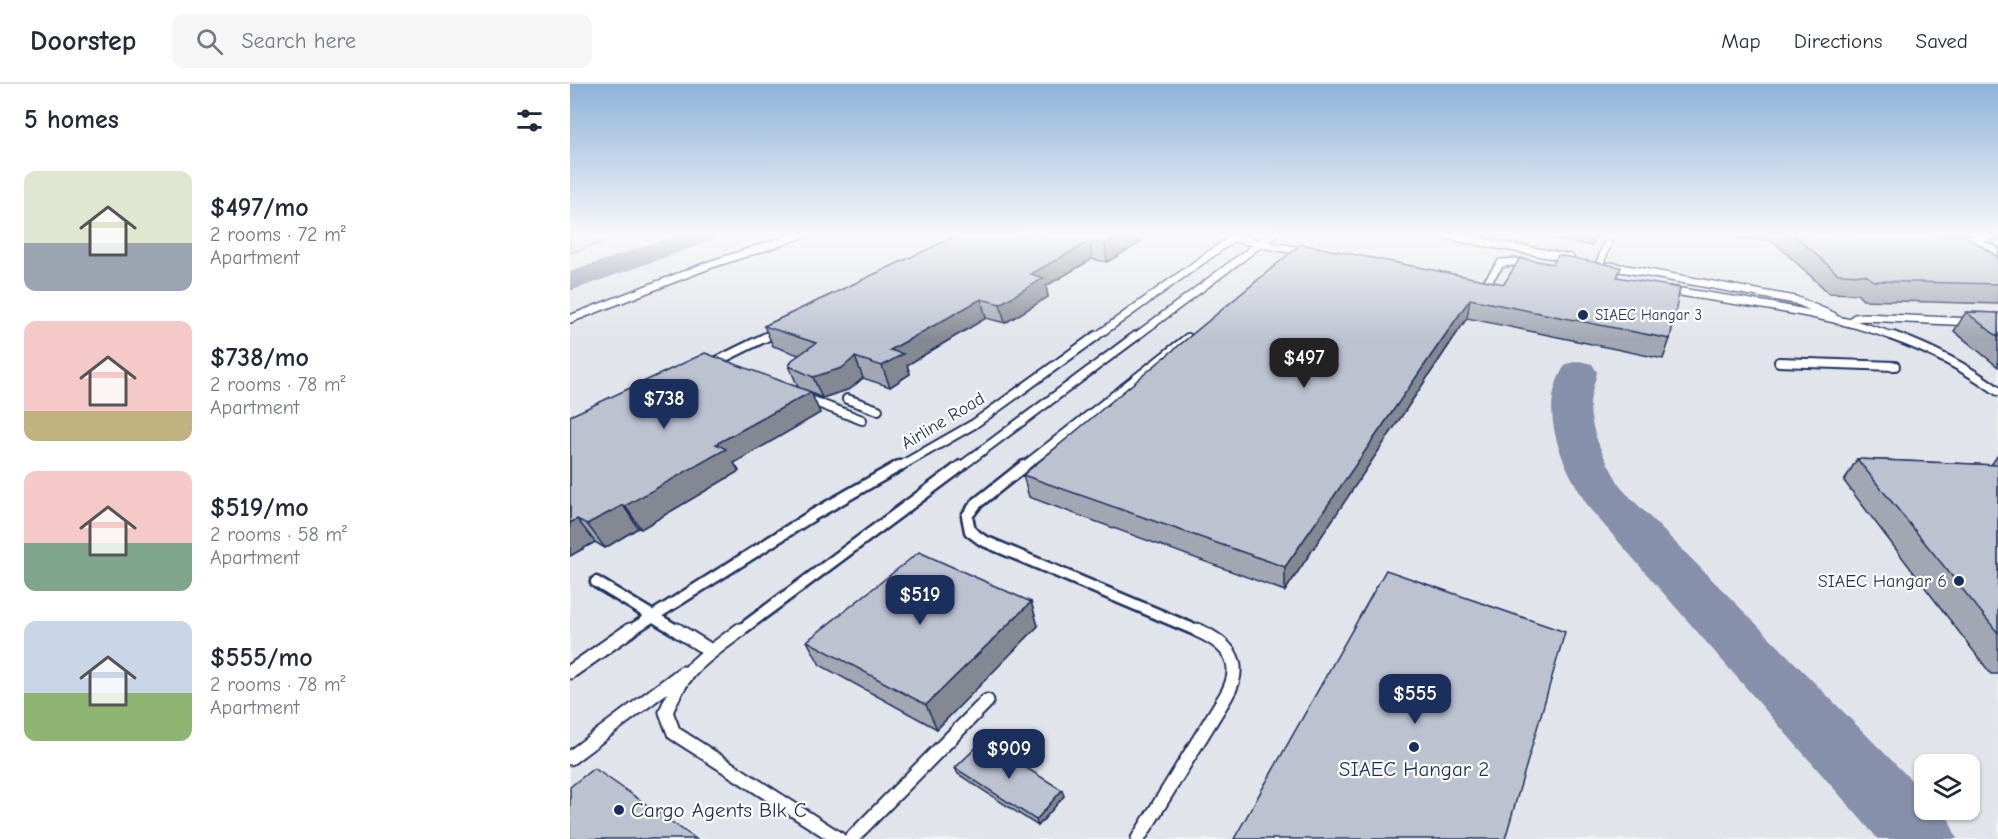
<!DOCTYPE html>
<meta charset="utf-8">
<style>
:root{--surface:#fff;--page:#f6f6f7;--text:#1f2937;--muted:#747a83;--line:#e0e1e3;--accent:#1b2f5e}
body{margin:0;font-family:"Comic Neue",sans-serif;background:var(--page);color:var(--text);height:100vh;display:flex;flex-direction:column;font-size:22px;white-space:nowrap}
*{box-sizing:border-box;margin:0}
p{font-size:20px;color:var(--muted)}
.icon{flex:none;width:33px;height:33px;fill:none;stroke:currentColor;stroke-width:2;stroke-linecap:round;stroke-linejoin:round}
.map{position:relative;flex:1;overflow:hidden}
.sheet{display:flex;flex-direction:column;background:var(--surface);width:570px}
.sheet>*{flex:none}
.tools{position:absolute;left:1344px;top:670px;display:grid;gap:12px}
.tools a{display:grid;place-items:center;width:66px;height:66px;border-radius:12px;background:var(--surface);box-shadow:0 2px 4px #0004;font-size:30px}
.price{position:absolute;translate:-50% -51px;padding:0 14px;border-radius:12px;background:var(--accent);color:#fff;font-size:20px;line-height:39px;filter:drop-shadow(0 2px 3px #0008)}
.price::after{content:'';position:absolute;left:50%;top:36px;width:18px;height:14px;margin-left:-9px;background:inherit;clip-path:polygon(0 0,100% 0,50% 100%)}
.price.on{background:#222;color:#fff}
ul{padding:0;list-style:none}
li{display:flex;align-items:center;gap:18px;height:150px;padding:0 24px}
li span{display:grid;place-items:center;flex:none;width:168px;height:120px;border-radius:12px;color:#555}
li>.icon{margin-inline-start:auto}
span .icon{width:72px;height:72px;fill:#fffc;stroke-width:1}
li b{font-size:26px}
h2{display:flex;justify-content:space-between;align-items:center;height:72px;padding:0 24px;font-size:26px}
header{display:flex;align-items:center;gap:36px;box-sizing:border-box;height:84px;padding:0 30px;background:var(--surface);border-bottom:2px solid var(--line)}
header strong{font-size:28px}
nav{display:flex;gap:33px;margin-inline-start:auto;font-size:21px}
.search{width:420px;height:54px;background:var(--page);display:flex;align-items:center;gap:15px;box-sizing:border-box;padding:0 21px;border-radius:12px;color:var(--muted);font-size:22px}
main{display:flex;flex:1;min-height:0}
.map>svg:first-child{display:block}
</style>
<header>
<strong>Doorstep</strong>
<div class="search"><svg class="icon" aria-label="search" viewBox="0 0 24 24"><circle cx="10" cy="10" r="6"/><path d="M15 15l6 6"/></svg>Search here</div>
<nav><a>Map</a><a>Directions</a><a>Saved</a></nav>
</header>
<main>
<section class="sheet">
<h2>5 homes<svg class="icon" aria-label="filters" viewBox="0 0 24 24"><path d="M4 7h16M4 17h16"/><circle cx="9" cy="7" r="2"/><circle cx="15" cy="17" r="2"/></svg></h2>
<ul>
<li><span style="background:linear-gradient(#dfe7d0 60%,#9aa5b1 0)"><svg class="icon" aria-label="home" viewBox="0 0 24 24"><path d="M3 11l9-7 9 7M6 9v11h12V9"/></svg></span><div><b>$497/mo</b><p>2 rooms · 72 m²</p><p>Apartment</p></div></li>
<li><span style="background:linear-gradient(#f6c9c9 75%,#c2b280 0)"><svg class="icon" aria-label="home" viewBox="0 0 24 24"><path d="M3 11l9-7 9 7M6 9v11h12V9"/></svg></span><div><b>$738/mo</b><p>2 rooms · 78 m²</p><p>Apartment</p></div></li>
<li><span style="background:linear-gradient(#f6c9c9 60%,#7fa58c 0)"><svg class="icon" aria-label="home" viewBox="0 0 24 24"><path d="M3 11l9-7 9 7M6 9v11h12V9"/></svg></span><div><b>$519/mo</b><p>2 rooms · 58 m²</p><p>Apartment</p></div></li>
<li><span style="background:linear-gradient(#c9d6e8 60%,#8fb573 0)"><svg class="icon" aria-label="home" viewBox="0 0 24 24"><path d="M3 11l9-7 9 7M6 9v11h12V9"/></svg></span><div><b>$555/mo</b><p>2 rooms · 78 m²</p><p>Apartment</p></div></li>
</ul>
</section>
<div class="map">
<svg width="1428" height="755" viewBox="0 0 1428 755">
<rect width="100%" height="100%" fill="#f1f2f5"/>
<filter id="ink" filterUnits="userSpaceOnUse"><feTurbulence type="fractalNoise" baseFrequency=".0167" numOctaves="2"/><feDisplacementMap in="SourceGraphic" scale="12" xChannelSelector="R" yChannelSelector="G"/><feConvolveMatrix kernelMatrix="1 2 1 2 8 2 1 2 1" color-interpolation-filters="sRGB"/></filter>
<g filter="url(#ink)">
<path fill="#e1e4ea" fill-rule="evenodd" d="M0,150H1428V294L1408,279L1428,295V755H0ZM1354,681H1400V726H1354Z"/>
<path fill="#d2d6df" stroke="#76829e" stroke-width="1.5" d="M0,150H57L0,169Z"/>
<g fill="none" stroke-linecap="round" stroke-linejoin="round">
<path fill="#8690aa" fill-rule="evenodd" d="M109,150H148L144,156L0,207V188Z
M1009,277L1022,280L1027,288C1025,299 1020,310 1020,321C1020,351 1038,380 1052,405L1354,709V726H1372L1377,731L1387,755H1308L1020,425C994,384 964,327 996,280Z"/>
<g stroke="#1b2f5e" stroke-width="10">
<path id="lane-far3" d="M869,150L1000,174
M663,154L734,168
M1396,156L1428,152
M1030,179L1041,150
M1040,182L1225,216L1263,232
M910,203L918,197L931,179L945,178L959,180
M1099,206C1175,219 1255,227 1328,254
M0,235L139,181L234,150
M1281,239L1285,234L1294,233L1402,238
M195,254L207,248
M524,254L667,151
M564,254L703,150"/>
</g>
<g stroke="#1b2f5e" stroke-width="12">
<path id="lane-far2" d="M1323,252C1362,266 1395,283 1428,307
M1209,278L1325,282
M141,280L198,252
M235,314L292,336
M277,315L308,326
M327,384L404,340L526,252
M389,384L566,252
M452,384L618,254"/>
</g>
<g stroke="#1b2f5e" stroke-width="15">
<path id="lane-far1" d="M454,382L406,420L397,432L400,447L412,456L630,548
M26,498L109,548
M58,548L243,431L329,382
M168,548L391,382"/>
</g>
<g stroke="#1b2f5e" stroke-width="17">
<path id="lane" d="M107,546L141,567
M170,546C135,573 113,584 96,628L104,649L269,755
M0,588L60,546
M0,674L113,589
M281,755L417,617
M568,755L656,612C675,579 659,560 627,546"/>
</g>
<g stroke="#1b2f5e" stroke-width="4">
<path id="secondary" d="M1375,150H1397L1428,164V175L1377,153Z"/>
</g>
<use href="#lane-far3" stroke="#fff" stroke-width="7"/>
<use href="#lane-far2" stroke="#fff" stroke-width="8"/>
<use href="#lane-far1" stroke="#fff" stroke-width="10"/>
<use href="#lane" stroke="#fff" stroke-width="13"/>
<use href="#secondary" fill="#fff" fill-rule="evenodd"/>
</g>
<path fill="#a2a7b3" stroke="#1b2f5e" stroke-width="1.5" d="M390,150H571V158L537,178L522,175L476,202L478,213L435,239L416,234L337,281L340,290L320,303L293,294L280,305L252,314L241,309L250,329L164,379L169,387L71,445L68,444L35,464L25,458L0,472V332L228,303L219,282L229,271L203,262L194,242Z
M954,150H976L975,154Z
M983,150H1026L1022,162L983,155Z
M1161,150H1373V152L1428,173V220L1293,216L1287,210L1259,209L1202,156L1164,154Z
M1048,193L1100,255L1093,275L897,234L715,507L459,413L453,391L934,200Z
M1396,228L1428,229V283L1384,247Z
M1428,371V590H1421L1274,397L1287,375L1421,381Z
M461,518L468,542L367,645L250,581L237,557Z
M385,684L494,712L468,742L388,690Z"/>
<path fill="#848892" stroke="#1b2f5e" stroke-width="1.5" d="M553,150H571V158L537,178L535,160Z
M520,157L522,175L476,202L478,213L435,239L430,220L461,190Z
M411,215L416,234L337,281L340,290L320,303L312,282L320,266Z
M900,215L897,234L715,507V483Z
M285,273L293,294L280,305L252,314L243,293Z
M241,308L250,329L164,379L169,387L71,445L55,422L146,360Z
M53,421L68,444L35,464L17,440Z
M7,435L25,458L0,472V439Z
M461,518L468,542L367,645L356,621Z
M492,706L494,712L468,742L466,736Z"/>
<path fill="#bcc2d0" stroke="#1b2f5e" stroke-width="1.5" d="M390,150H553L535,160L520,157L461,190L474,194L430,220L411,215L320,266L333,270L312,282L285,273L272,284L243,293L219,282L222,276L246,259L194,242Z
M984,150H1026L1023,158Z
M1223,150H1373V152H1396L1428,173V200L1303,197L1296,191L1268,190Z
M731,160L934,200L950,174L983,180L988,171L1051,183L1047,193L1110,204L1100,255L900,215L715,483L453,391Z
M1396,228L1428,229V253Z
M135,269L241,308L146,360L156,365L55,422L53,421L17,440L7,435L0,439V332Z
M1287,375L1428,381V549Z
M349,468L461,518L356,621L237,557Z
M816,486L995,548L935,755H664Z
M413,657L492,706L466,736L385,684Z
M24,684L126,755H0V703Z"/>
</g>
<linearGradient id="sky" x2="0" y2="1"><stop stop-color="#8eb2d9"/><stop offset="0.59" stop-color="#f9f9fa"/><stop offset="1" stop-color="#f9f9fa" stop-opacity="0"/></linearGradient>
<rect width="1428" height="256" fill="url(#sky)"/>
<g fill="#1b2f5e" stroke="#fff" stroke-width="2">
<circle cx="1013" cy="231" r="6"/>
<circle cx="1389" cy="497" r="6"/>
<circle cx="844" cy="663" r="6"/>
<circle cx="49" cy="726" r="6"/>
</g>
<g text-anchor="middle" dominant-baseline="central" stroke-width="4.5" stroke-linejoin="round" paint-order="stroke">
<g font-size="15" fill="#1b2f5e" stroke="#fff" text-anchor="start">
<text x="1025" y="231">SIAEC Hangar 3</text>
</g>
<g font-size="18" fill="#1b2f5e" stroke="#fff">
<text transform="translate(373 337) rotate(-31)">Airline Road</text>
</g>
<g font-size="18" fill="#1b2f5e" stroke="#fff" text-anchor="end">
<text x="1377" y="497">SIAEC Hangar 6</text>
</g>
<g font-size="21" fill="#1b2f5e" stroke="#fff">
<text x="844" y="685">SIAEC Hangar 2</text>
<text x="61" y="726" text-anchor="start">Cargo Agents Blk C</text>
</g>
</g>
</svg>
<div class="tools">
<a><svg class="icon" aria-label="layers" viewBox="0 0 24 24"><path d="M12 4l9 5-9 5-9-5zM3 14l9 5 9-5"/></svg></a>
</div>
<b class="price on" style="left:734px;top:305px">$497</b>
<b class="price" style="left:94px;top:346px">$738</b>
<b class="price" style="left:350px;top:542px">$519</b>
<b class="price" style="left:845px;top:641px">$555</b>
<b class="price" style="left:439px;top:696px">$909</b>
</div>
</main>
